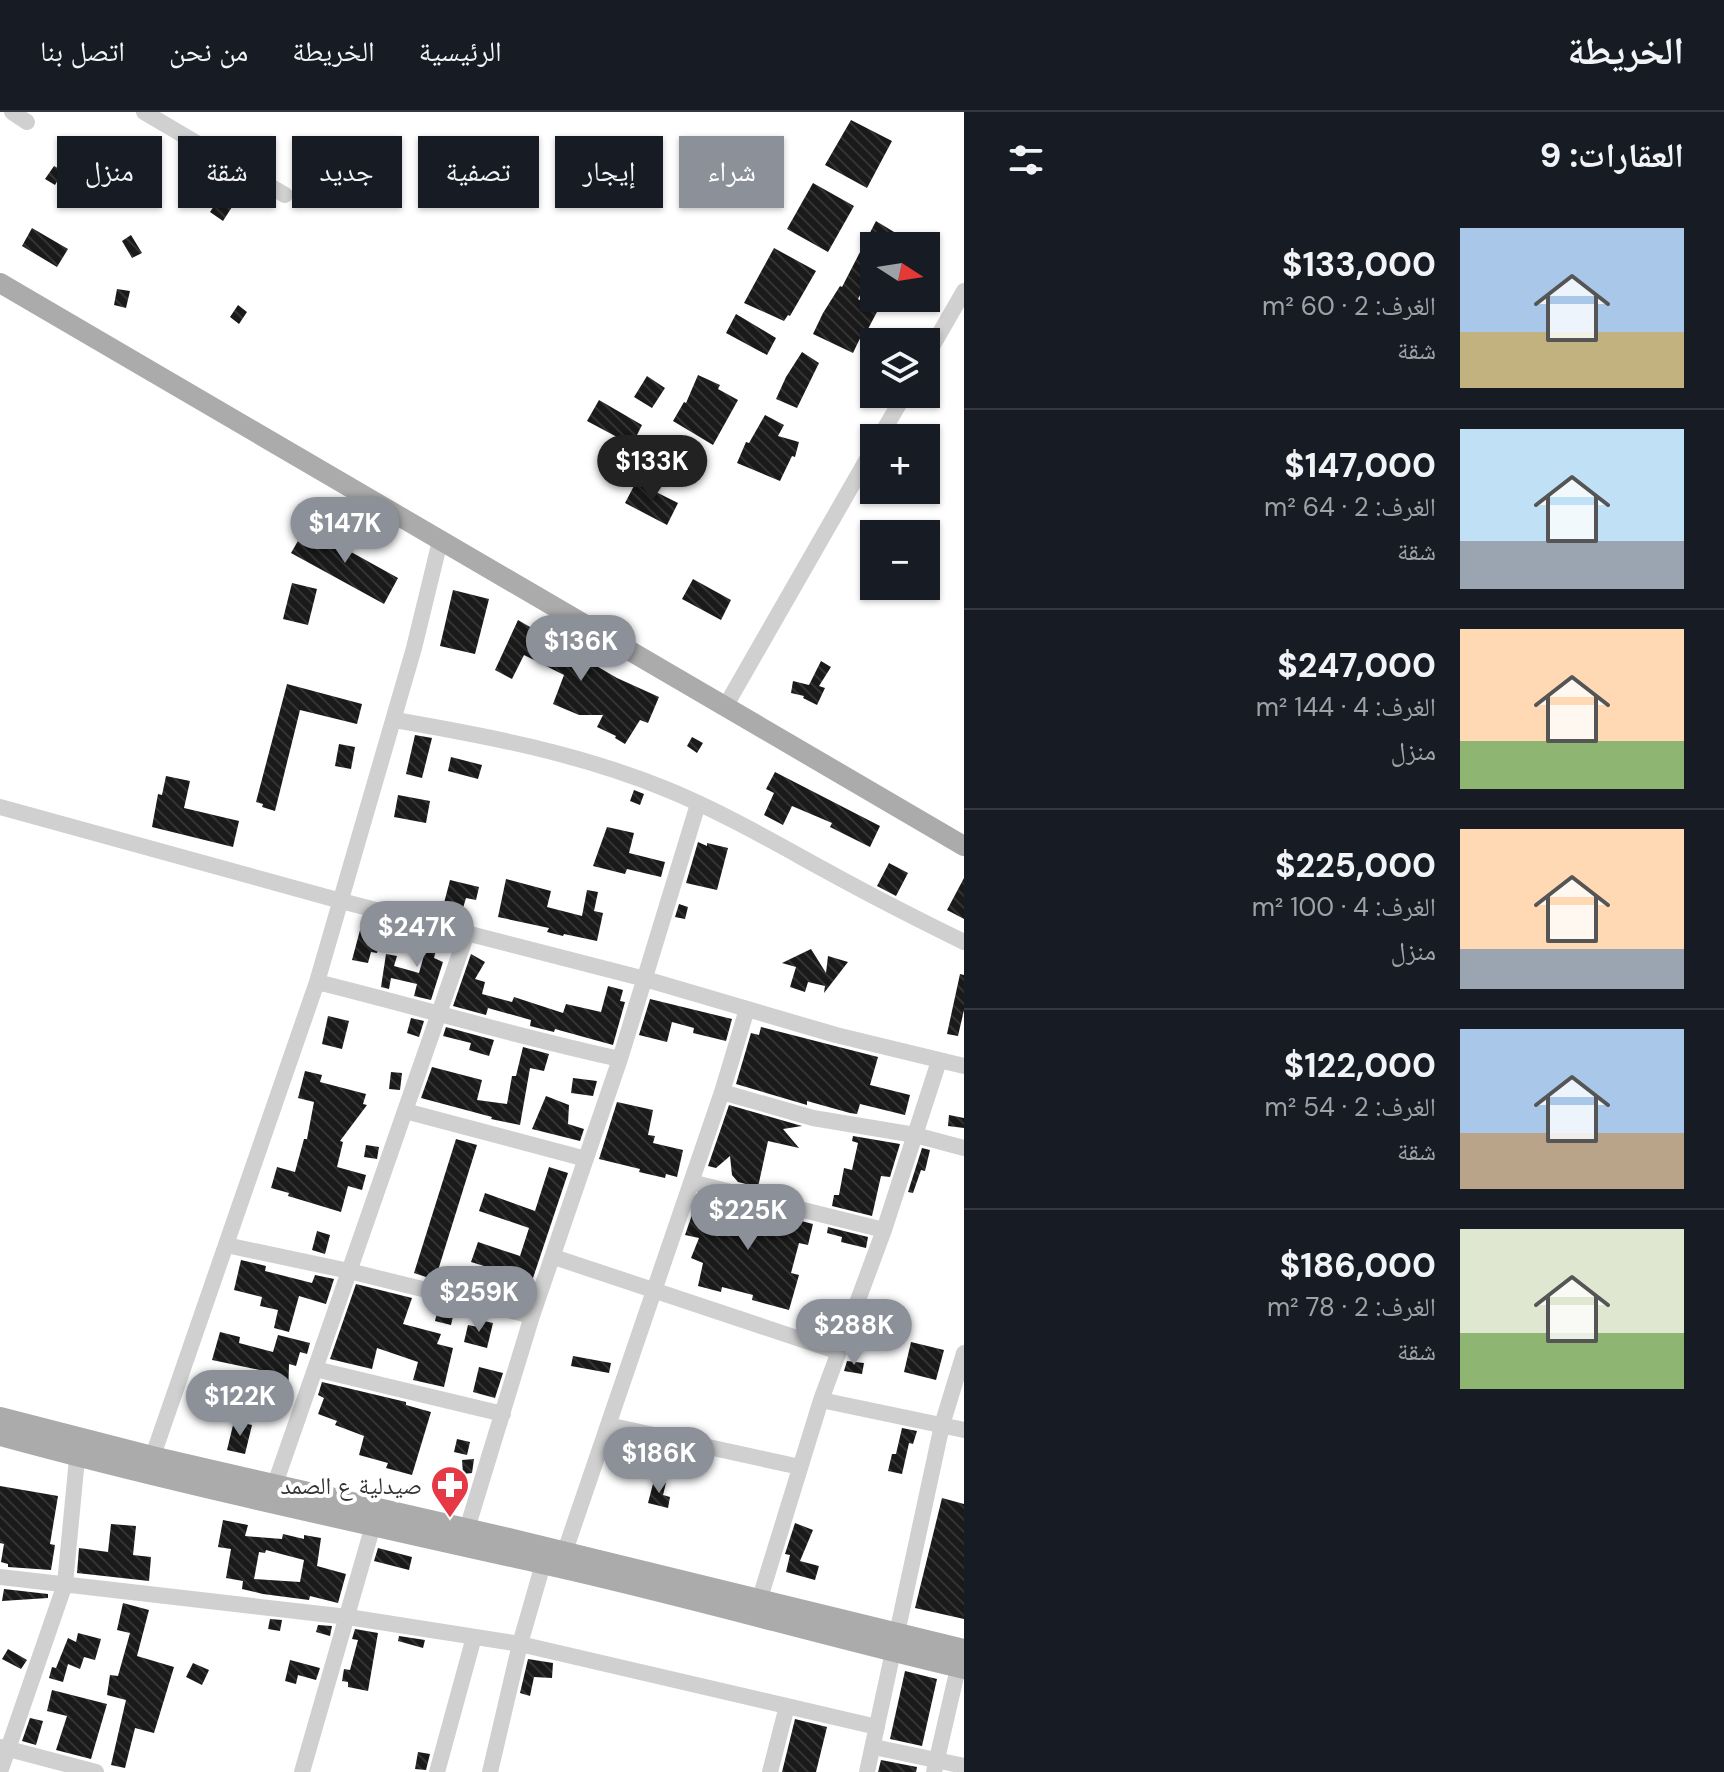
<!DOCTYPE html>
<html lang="ar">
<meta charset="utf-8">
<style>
:root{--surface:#171b24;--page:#242831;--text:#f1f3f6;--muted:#9ea1a6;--line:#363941;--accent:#8c9099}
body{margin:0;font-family:"DM Sans","Noto Naskh Arabic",sans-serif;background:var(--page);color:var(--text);direction:rtl;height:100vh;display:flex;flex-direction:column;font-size:30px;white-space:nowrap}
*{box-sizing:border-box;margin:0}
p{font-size:26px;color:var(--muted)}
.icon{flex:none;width:44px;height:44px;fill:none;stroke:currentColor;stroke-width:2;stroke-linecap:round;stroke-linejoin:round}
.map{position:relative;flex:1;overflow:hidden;direction:ltr}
.side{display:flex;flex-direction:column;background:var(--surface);width:760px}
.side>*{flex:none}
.banner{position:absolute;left:24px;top:24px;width:760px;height:72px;direction:rtl;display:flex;gap:16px}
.needle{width:52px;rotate:102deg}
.fabs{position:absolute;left:860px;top:120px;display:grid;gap:16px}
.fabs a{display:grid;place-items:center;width:80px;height:80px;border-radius:0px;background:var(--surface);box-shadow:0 2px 6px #0004;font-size:40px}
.price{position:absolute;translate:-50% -68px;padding:0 18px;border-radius:28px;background:var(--accent);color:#fff;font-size:26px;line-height:52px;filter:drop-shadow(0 2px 4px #0008)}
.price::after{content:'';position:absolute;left:50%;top:48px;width:24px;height:18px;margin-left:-12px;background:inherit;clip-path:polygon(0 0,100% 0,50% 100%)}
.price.active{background:#222;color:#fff}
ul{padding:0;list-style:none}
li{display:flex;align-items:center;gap:24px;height:200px;padding:0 40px}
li+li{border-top:2px solid var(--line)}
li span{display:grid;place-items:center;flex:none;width:224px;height:160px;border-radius:0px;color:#555}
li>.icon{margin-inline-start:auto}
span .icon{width:96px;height:96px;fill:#fffc;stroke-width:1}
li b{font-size:34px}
h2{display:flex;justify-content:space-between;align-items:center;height:96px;padding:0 40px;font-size:34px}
.pill{padding:0 28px;border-radius:0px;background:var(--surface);box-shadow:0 2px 6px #0004;font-size:28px;line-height:72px}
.pill.active{background:var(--accent);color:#fff}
header{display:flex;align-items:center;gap:48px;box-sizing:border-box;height:112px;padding:0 40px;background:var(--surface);border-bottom:2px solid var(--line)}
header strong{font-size:38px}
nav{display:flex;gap:44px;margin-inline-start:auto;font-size:28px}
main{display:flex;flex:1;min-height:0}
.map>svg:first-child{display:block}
</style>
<header>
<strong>الخريطة</strong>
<nav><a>الرئيسية</a><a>الخريطة</a><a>من نحن</a><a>اتصل بنا</a></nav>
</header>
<main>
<section class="side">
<h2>العقارات: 9<svg class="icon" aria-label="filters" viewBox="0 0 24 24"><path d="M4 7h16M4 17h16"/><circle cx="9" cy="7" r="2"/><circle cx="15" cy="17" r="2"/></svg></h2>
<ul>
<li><span style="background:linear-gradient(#a9c7e8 65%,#c2b280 0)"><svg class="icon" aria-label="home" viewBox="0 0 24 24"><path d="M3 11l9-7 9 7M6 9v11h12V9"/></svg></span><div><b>$133,000</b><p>الغرف: 2 · 60 m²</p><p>شقة</p></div></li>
<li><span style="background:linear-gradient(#bfe0f5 70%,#9aa5b1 0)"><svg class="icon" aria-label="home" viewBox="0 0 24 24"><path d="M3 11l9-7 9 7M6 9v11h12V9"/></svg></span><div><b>$147,000</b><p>الغرف: 2 · 64 m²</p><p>شقة</p></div></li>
<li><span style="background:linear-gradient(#ffd9b3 70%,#8fb573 0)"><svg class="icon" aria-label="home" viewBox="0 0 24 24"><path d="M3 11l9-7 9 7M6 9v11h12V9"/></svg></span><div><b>$247,000</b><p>الغرف: 4 · 144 m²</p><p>منزل</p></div></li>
<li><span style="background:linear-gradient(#ffd9b3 75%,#9aa5b1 0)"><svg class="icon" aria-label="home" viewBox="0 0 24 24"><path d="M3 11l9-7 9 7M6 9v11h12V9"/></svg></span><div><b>$225,000</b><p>الغرف: 4 · 100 m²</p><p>منزل</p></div></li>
<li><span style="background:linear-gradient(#a9c7e8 65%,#b9a48a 0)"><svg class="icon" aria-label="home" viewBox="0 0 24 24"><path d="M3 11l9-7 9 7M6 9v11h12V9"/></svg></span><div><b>$122,000</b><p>الغرف: 2 · 54 m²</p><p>شقة</p></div></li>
<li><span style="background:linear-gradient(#dfe7d0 65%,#8fb573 0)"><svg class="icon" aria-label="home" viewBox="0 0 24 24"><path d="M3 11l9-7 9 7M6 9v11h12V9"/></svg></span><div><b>$186,000</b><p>الغرف: 2 · 78 m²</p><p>شقة</p></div></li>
</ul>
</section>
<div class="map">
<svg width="964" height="1660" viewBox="0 0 964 1660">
<defs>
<pattern id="building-back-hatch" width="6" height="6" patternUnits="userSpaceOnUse" patternTransform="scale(2)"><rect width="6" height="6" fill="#1a1a1a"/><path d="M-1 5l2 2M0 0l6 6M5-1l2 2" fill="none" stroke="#333"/></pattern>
</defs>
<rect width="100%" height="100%" fill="#fff"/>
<path fill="url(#building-back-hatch)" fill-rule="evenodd" d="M851,8L892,29L867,76L825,53Z
M54,54L63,59L55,73L45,67Z
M202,59L239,84L223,109L210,100L220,85L196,69Z
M813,71L854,94L828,140L787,117Z
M876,109L917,134H874V171L868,168L858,187L878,198L868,217L865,216L853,241L813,222L823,201L840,174L842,175Z
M32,116L68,137L57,155L22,134Z
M131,123L142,141L132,146L122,129Z
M774,136L816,159L790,204L788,203L784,209L744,191Z
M117,177L130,179L126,196L114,193Z
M238,193L247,200L239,212L230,205Z
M736,202L776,226L767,243L726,221Z
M802,240L819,251L797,296L776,287L786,265Z
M698,263L720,273L718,277L738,288L713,333L673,309L684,290L686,291Z
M647,264L665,276L652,296L634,285Z
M599,288L642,313L632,333L587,309Z
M765,303L784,313L778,324L799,330L795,345L792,344L780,369L737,351L746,330L749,331Z
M661,328L703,348L693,370L650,350Z
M636,370L678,391L667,413L625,391Z
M306,415L398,466L384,492L291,441Z
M693,467L731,488L721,508L682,487Z
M292,471L317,477L308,513L283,507Z
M453,478L489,487L475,542L440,534Z
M518,508L617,566L659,585L648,611L640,608L625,632L615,626L616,624L597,615L603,603H579L553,592L564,563L524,543L512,567L495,558Z
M821,549L831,555L819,574L825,576L817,593L803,586L804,584L791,581L793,569L809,573Z
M287,572L362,592L357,612L300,598L275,699L262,695L263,692L256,690Z
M415,623L432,626L422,666L406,662Z
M692,625L703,631L697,641L687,634Z
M339,632L355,635L351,657L335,654Z
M451,645L482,653L478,667L448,659Z
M775,660L880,714L870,735L830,715L832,711L792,694L783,713L764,703L774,681L766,677Z
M166,664L190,669L184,696L239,709L233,735L152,715L158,682L162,683Z
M634,678L644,682L640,693L630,689Z
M398,683L430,689L426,711L394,705Z
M607,715L634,721L629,741L665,750L661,765L627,757L625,762L593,754Z
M698,730L707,734V731L728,736L717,778L686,771Z
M889,751L908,761L896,784L877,774Z
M964,766V807L947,798Z
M506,767L551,779L547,795L582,804L587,778L598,780L594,799L603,801L597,829L564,822L563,824L547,820L549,816L498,805Z
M450,768L479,775L476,788L466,786L463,796L444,791Z
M679,792L688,795L685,807L675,805Z
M363,807L384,812L377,841L371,840L368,851L352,848Z
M414,822L439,827L434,846L443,850L431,888L414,884L417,872L391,866L389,877L381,875L386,842L397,844L394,854L419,861L426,836L412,832Z
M811,837L826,861L828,844L848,850L824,881L825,874L808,870L805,880L790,875L796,855L782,851Z
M471,842L485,850L475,867L485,870L482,882L512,890L514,885L563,901L566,892L601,900L608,874L623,878L620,889L625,890L613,933L555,917L554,920L530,914L531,908L488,896L486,903L453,894Z
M960,862L964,863V898L958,924L947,922Z
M650,887L732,907L726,929L693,921L694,916L672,910L667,930L639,923Z
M328,904L349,909L342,937L322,932Z
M411,906L424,909L419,925L407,921Z
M446,915L494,928L489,944L469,938L471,931L443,924Z
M761,915L878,945L870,973L910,983L905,1003L860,992L857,1002L850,1001L807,989V993L736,972L751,921L759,923Z
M523,935L549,942L544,959L530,956L520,1013L491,1007L492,1005L421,986L432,955L482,968L477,988L507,992L512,964H516Z
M305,959L322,963L320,970L366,982L363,992L367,993L340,1029L343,1030L337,1055L366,1063L362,1078L348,1074L341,1100L288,1084L289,1081L271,1076L277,1055L295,1060L304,1027H307L314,990L298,986Z
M391,960L402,961L400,978L389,977Z
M573,966L597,969L593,984L571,981Z
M546,984L569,993L568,1012L584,1017L580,1029L532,1017Z
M617,990L653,998L648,1023L655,1024L653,1031L683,1038L677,1065L666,1062L665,1066L639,1060L640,1057L599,1047Z
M729,993L802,1014L783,1017L799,1036L768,1029L758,1075L738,1070L732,1063L730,1044L716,1056L708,1054Z
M949,1003L964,1006V1016L948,1014Z
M853,1024L900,1032L890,1065L881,1064L872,1104L832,1094L834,1083H839L844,1056L852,1058L858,1031L852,1029Z
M456,1027L477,1033L435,1168L414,1161Z
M366,1033L379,1035L377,1047L364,1045Z
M922,1036L930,1038L925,1059L921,1058L913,1081L908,1080Z
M549,1055L568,1061L532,1169L525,1167L520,1186L492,1179L497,1158L471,1150L478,1130L520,1144L529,1116L479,1099L485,1081L535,1099Z
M718,1088L813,1112L808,1133L799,1131L791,1161L799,1163L789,1198L752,1188L753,1183L722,1175L721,1180L698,1174L703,1151L691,1146L699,1126L685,1123L694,1097L715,1102Z
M828,1115L868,1125L866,1136L841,1130L842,1125L827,1121Z
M317,1119L330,1123L325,1142L312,1138Z
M241,1148L266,1154L265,1159L312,1171L315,1163L334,1167L326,1192L299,1184L289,1220L274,1216L278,1198L260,1194L262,1185L234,1178Z
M356,1172L412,1186L403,1212L441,1222L437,1232L453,1236L444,1275L413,1268L418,1250L377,1236L372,1257L330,1247Z
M439,1193L455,1196L451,1213L435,1209Z
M480,1208L493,1211L487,1236L464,1230L468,1213L478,1215Z
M220,1220L240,1225L239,1231L273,1240L278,1223L310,1231L307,1242L300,1240L296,1254L289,1252L288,1287L276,1284L279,1262L212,1248Z
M911,1230L944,1238L936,1268L904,1260Z
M573,1244L611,1251L609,1261L571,1254Z
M847,1249L864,1251L862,1262L844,1259Z
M479,1255L503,1261L495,1286L473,1280Z
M322,1270L406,1290V1293L431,1300L412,1363L386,1356L388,1351L359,1343L364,1324L335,1313L337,1309L318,1302L324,1286L318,1283Z
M234,1309L252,1313L245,1342L227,1338Z
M902,1316L917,1319L913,1332L909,1331L902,1362L888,1359L892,1342H896Z
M457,1327L470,1330L467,1343L454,1340Z
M474,1347L472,1361L463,1362L462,1348Z
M654,1368L666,1371L663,1383L670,1385L668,1396L648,1391Z
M0,1374L58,1384L50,1432L55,1433L51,1458L8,1455V1452L1,1450L4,1432L0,1431Z
M942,1386L964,1392V1507L915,1496Z
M223,1408L248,1413L245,1424L282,1427L283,1422L304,1427V1423L321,1426L317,1454L346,1462L338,1491L310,1484L309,1488L263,1482L242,1477L243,1469L226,1466L231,1437L218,1435ZM266,1438L304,1448L300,1470L254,1467L259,1440L265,1441Z
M795,1411L813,1418L800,1449L819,1454L815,1468L786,1460L790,1443L785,1442Z
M111,1412L136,1414L133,1443L151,1445L149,1469L77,1461L79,1436L108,1440Z
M378,1436L412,1445L409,1458L374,1449Z
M4,1477L48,1482V1486L2,1489Z
M123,1491L149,1498L137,1544L174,1555L154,1621L135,1616L125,1656L111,1653L126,1588L107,1583L110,1563L118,1564L130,1521L117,1518Z
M270,1507L282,1508L280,1519L268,1517Z
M318,1513L332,1514L330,1524L316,1520Z
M355,1517L378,1521L368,1579L348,1575V1570L342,1569L344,1557L350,1558L358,1528L352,1527Z
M78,1521L101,1527L95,1548L84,1545L80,1557L68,1552L63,1570L49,1566L52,1555L56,1556L68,1526L76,1530Z
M399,1524L425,1528L423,1536L398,1529Z
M8,1537L27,1548L21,1557L2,1547Z
M528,1547L553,1551L552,1566L534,1565L530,1584L520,1581Z
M290,1548L320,1556L316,1568L298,1563L296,1572L285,1569Z
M193,1551L209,1558L202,1573L186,1565Z
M905,1559L937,1567L922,1634L890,1627Z
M52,1578L107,1592L91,1647L56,1638L67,1604L47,1599Z
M30,1606L43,1609L36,1633L22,1629Z
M795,1607L827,1615L816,1660H782Z
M418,1640L430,1642L426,1658L415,1657Z
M881,1648L917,1655L916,1660H878Z"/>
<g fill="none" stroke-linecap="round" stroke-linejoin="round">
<path stroke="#d0d0d0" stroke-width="16" d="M12,0L27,10
M144,0L285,83
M926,245L964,179
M879,326L905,282
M725,595L874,335
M395,608C487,624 578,641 666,677C720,699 772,729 823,757C870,783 917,807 964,830
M0,695L341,789L645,867L836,923L964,954
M317,870C418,895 518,925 620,947
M722,980L813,1006L915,1023L964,1036
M405,999L586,1047
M691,1070L884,1118
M226,1133L349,1159L532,1204
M554,1145L839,1240
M315,1257L503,1302
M821,1288L964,1318
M608,1313L800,1355
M149,1355L317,870L414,536L440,429
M275,1372L467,821
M467,1417L532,1204L620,947L698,692
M565,1439L722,980L747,897
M0,1465L348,1505L520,1532L877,1615
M760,1486L821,1288L884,1118L939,949
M1,1635L96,1660
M874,1635L964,1654
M0,1660L65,1472L78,1336
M302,1660L376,1403
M437,1660L474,1525
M490,1660L520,1532L543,1452
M770,1660L787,1594
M867,1660L942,1313L964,1241
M934,1660L958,1556"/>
<path stroke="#ababab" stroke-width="20" d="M0,171L964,734
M0,1305L152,1344L509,1426L964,1537
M0,1324C179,1373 361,1411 542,1452C683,1483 823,1524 964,1557"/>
</g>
<defs>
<g id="pharmacy-pin" transform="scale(2)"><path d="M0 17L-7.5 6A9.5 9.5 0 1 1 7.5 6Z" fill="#e63946" stroke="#fff"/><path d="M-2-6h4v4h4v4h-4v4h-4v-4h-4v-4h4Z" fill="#fff"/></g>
</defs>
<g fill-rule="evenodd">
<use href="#pharmacy-pin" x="450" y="1373"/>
</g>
<g text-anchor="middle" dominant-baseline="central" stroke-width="8" stroke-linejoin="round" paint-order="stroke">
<g font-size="24" fill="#333" stroke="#fff" text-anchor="end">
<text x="422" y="1373">صيدلية ع الصمد</text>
</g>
</g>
</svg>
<div class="fabs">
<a><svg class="needle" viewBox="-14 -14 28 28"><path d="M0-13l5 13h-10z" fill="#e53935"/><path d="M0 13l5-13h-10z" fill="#9ea1a6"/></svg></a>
<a><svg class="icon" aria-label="layers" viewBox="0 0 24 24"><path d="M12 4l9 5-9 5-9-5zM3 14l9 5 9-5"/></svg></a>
<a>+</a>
<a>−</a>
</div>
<b class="price active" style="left:652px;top:391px">$133K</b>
<b class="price" style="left:345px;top:453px">$147K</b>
<b class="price" style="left:581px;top:571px">$136K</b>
<b class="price" style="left:417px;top:857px">$247K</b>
<b class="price" style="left:748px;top:1140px">$225K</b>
<b class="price" style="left:479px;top:1222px">$259K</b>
<b class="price" style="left:854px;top:1255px">$288K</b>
<b class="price" style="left:240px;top:1326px">$122K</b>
<b class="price" style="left:659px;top:1383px">$186K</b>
<div class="banner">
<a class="pill active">شراء</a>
<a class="pill">إيجار</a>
<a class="pill">تصفية</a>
<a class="pill">جديد</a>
<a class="pill">شقة</a>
<a class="pill">منزل</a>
</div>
</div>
</main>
